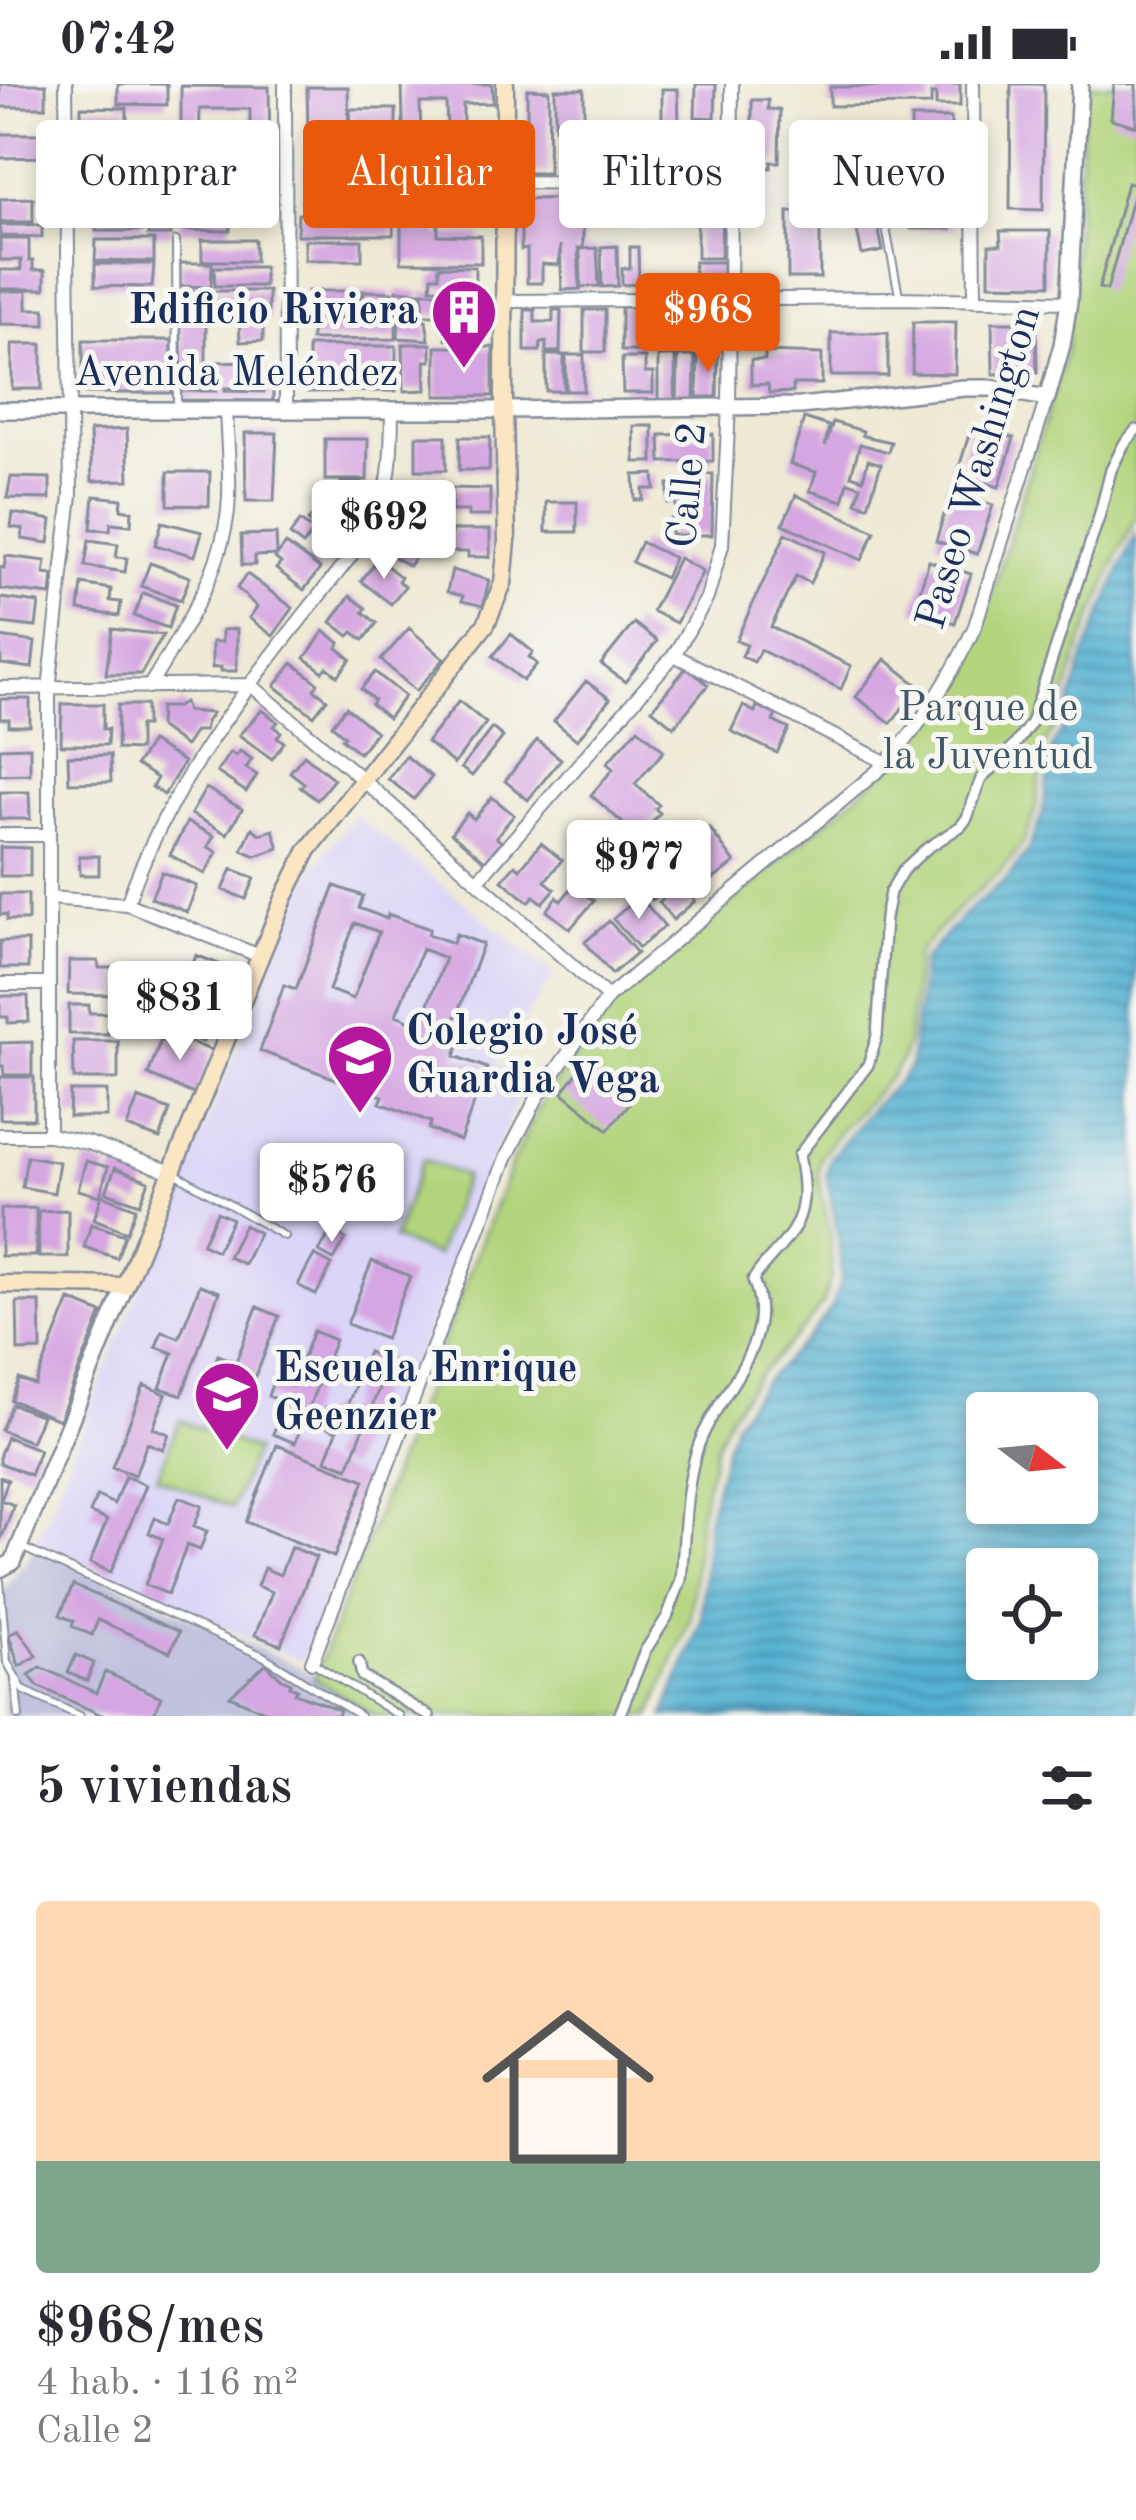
<!DOCTYPE html>
<html lang="es">
<meta charset="utf-8">
<style>
:root{--surface:#fff;--page:#f7f7f7;--text:#2b2b33;--muted:#7c7c81;--accent:#ea580c}
body{margin:0;font-family:"Old Standard TT",serif;background:var(--page);color:var(--text);height:100vh;display:flex;flex-direction:column;font-size:45px;white-space:nowrap}
*{box-sizing:border-box;margin:0}
p{font-size:39px;color:var(--muted)}
.icon{flex:none;width:66px;height:66px;fill:none;stroke:currentColor;stroke-width:2;stroke-linecap:round;stroke-linejoin:round}
.map{position:relative;height:1632px;overflow:hidden}
.side{display:flex;flex-direction:column;background:var(--surface);flex:1}
.side>*{flex:none}
.hud{position:absolute;left:36px;top:36px;width:1065px;height:108px;display:flex;gap:24px}
.needle{width:78px;rotate:106deg}
.buttons{position:absolute;left:966px;top:1308px;display:grid;gap:24px}
.buttons a{display:grid;place-items:center;width:132px;height:132px;border-radius:12px;background:var(--surface);box-shadow:0 6px 18px #0003;font-size:60px}
.price{position:absolute;translate:-50% -102px;padding:0 27px;border-radius:12px;background:#fff;color:#222;font-size:39px;line-height:78px;filter:drop-shadow(0 3px 6px #0008)}
.price::after{content:'';position:absolute;left:50%;top:72px;width:36px;height:27px;margin-left:-18px;background:inherit;clip-path:polygon(0 0,100% 0,50% 100%)}
.price.selected{background:var(--accent);color:#fff}
ul{padding:0;list-style:none}
li{display:grid;align-content:center;gap:24px;height:636px;padding:0 36px}
li span{display:grid;place-items:center;height:372px;border-radius:12px;color:#555}
li>.icon{margin-inline-start:auto}
span .icon{width:216px;height:216px;fill:#fffc;stroke-width:1}
li b{font-size:51px}
h2{display:flex;justify-content:space-between;align-items:center;height:144px;padding:0 36px;font-size:51px}
.chip{padding:0 42px;border-radius:12px;background:var(--surface);box-shadow:0 6px 18px #0003;font-size:42px;line-height:108px}
.chip.selected{background:var(--accent);color:#fff}
.status{display:flex;justify-content:space-between;align-items:center;height:84px;padding:0 60px;background:var(--surface);direction:ltr}
.status svg{height:33px;fill:currentColor}
.map>svg:first-child{display:block}
</style>
<div class="status"><b>07:42</b><svg viewBox="0 0 49 12"><path d="M0 12V9h3v3zM5 12V6h3v6zM10 12V3h3v9zM15 12V0h3v12zM26 1h20v11H26zM47 4h2v5h-2z"/></svg></div>
<div class="map">
<svg width="1136" height="1632" viewBox="0 0 1136 1632">
<defs>
<pattern id="water-rules" width="6" height="5" patternUnits="userSpaceOnUse" patternTransform="scale(3)"><rect width="6" height="5" fill="#54b2d2"/><path d="M0 2.5h6" fill="none" stroke="#4591ae"/></pattern>
</defs>
<rect width="100%" height="100%" fill="#f6f6f2"/>
<filter id="ink" filterUnits="userSpaceOnUse"><feTurbulence type="fractalNoise" baseFrequency=".00833" numOctaves="2"/><feDisplacementMap in="SourceGraphic" scale="24" xChannelSelector="R" yChannelSelector="G"/><feConvolveMatrix kernelMatrix="1 2 1 2 8 2 1 2 1" color-interpolation-filters="sRGB"/></filter>
<filter id="wash" filterUnits="userSpaceOnUse"><feTurbulence type="fractalNoise" baseFrequency=".004" numOctaves="4" result="noise"/><feDisplacementMap in="SourceGraphic" scale="48" xChannelSelector="R" yChannelSelector="G"/><feGaussianBlur stdDeviation="2.7" result="paint"/><feColorMatrix in="noise" values="0 0 0 0 0 0 0 0 0 0 0 0 0 0 0 0 0 1.4 0 .05"/><feComposite in="paint" operator="in"/></filter>
<g filter="url(#wash)">
<rect width="100%" height="100%" fill="#efead5"/>
<path fill="#dbd6f7" d="M355,731L554,890L496,979L525,998L496,1066L302,1578L36,1458L306,794Z"/>
<path fill="#c1c2dd" d="M34,1462L299,1583L376,1632H6L4,1627L0,1510L28,1475Z"/>
<path fill="#b2d47c" stroke="#66826d" stroke-width="3" d="M1085,0H1136V434L1120,466L1080,565L1058,639L1045,660L1035,730L1021,763L1001,787L960,823L918,869L908,958L902,976L892,992L840,1047L821,1072L818,1089L831,1155V1193L824,1218L805,1243L757,1293L729,1332L717,1358L699,1434L691,1533L651,1632H376L314,1594L486,1144L513,1076L544,1012L615,917L903,672L974,568L1067,263Z
M423,1075L465,1092L436,1172L393,1155Z
M180,1336L255,1366L232,1424L157,1393Z"/>
<path fill="url(#water-rules)" stroke="#387098" stroke-width="3" fill-rule="evenodd" d="M1136,447V1632H664L701,1536L707,1436L726,1362L736,1336L762,1300L812,1249L832,1223L841,1195L838,1154L826,1090L830,1074L871,1024L901,995L910,981L923,876L965,829L1008,793L1028,766L1042,731L1052,663L1064,642L1084,573ZM987,1329H1077V1419H987ZM987,1485H1077V1575H987Z"/>
<g id="blocks">
<path fill="#d5a6e1" fill-rule="evenodd" d="M0,0H46V23H0Z
M118,0H167V21L118,20Z
M402,0H492L493,19L463,20V54H478V78L404,79ZM420,19H446L447,45H438V54L421,55Z
M696,0H716L715,34L695,33Z
M936,0H960V22H936V10H931V21L830,22V3L936,2Z
M1011,0H1044L1043,126L1010,125Z
M1114,0H1136V42L1111,35Z
M181,2L269,3L270,73L250,74V25H200L199,74H181Z
M307,3H348L349,48L308,49Z
M527,5L549,6L548,89H527Z
M555,5H584V44H555Z
M662,5H678L679,41H662Z
M752,16H768V25L780,26L779,78H771V84H752Z
M81,23L127,24V47L81,46Z
M350,25H396V48H351Z
M911,34H951V73H957V103H951V145H911Z
M697,37H715V86H697Z
M602,38H617L618,84H600Z
M641,44H659L658,86H640Z
M154,48H172V99H147L148,73H153Z
M0,50H46V73L0,74Z
M94,50H141V72H94Z
M596,66L597,88L574,89L573,67Z
M390,76L393,117L349,118V127H331V117H304L307,77Z
M402,96H427V117H402Z
M1127,99L1136,101L1107,206L1099,204Z
M181,102L231,103L230,147L180,146Z
M33,114V138H0V115Z
M583,114V164H578L580,205L562,206L560,161L559,181L542,180V199H527V165L521,166V129L524,121L532,115Z
M872,114L883,167L862,171L851,118Z
M697,117H722L721,174H697Z
M96,125H142V147H96Z
M401,127H438V151L481,152V179L401,178Z
M148,128H171V151H148Z
M788,128H820V194H788Z
M298,130H394L393,151H297Z
M0,141H42V153L0,152Z
M1000,147H1050V201L989,200V161H1001Z
M0,155H29V177H33V186H45V205H0V186H21V176H0Z
M96,156H154V178L95,177Z
M202,156H255V177H202Z
M305,156H362V176H305Z
M617,162L618,202L602,203L601,163Z
M630,163H638L639,200L622,201V184H630Z
M597,164L599,202L581,203L580,165Z
M694,178H723L724,209L695,210Z
M180,179H212L211,203L180,202Z
M95,180H154L152,203L95,202Z
M439,182L475,183V205L431,204L432,192H439Z
M214,183H264V202H215Z
M651,192H684V204H651Z
M397,206L420,208L418,231L395,229Z
M0,207H27V225H45V241L0,240Z
M180,207H268V235H263V257L240,258L239,235H206V278L262,277V304H225V307L264,308V286H273V317L179,316V307H216V304H182Z
M308,207H361L360,230H308Z
M364,207L392,208L391,231L364,230Z
M423,208H462L461,233H477L476,256L446,255V231H423Z
M621,223H640V267H621Z
M718,225L719,265H696V226Z
M525,226H535V238H553V226H561L560,268H546V258L541,259L540,267H525Z
M584,226H605V268H584Z
M312,234H396V255L311,256Z
M399,235L426,236L429,256L398,254Z
M913,238H956L955,290L912,289Z
M992,238H1036L1037,289L993,290Z
M831,249H888V292H831Z
M83,256H172V309H83Z
M12,260H42V305H12Z
M403,260H431V277H425L426,306L404,307Z
M308,262H396V307L308,308Z
M436,263H493V312H436Z
M765,268L822,270V300H793V308L769,309L768,300L751,301V276H765Z
M698,270H718L717,313H697Z
M546,271H564V307H546Z
M566,271H584V307H566Z
M658,272H675V318H658Z
M678,272H695L694,319H677Z
M622,274H645V289H653V309H623Z
M804,334L829,342L825,362L833,338L863,347L862,351L864,352L891,358L888,368L860,360L851,391L863,395L868,376L881,380L868,422L856,418L861,402L848,398L843,417L810,407L816,388L790,380Z
M972,341L1014,354L999,403L957,390Z
M634,342H653V378H635Z
M127,345L129,396L92,397L90,347Z
M245,349H277L274,417H246Z
M713,350V377L661,378L660,351Z
M416,352H446V386H416Z
M460,353H490L489,386H459Z
M325,355H368L367,396H325Z
M168,388H210L209,422L168,421Z
M654,390L655,405H643V416H635L634,391Z
M687,390H713L712,451H671V435L677,436L676,419H668V400H686Z
M11,393L50,394V415L7,414Z
M362,398V417L342,418L341,399Z
M452,404L490,405V432H468V427H451Z
M422,406L441,419V432L409,482L386,468L416,422L413,420Z
M951,408L993,421L977,470L936,457Z
M796,411L875,447L862,476L783,440Z
M94,412L122,415L121,425L132,427L131,441L111,439L110,446L91,445Z
M546,418H577V448H546Z
M317,426L347,450L331,470L310,452L303,461L290,451L300,437L315,448L317,445L308,437Z
M13,429L52,436L49,459L22,455L23,445L11,443Z
M162,438L202,448L195,472L155,461Z
M451,446H490V473H468V468H451Z
M786,449L825,468L810,499L796,492L771,543L851,582L841,605L760,566L754,578L742,572L747,561L736,556Z
M276,450L277,471L255,472V481H242L241,451Z
M89,456L118,460L116,473L127,474L125,488L85,482Z
M641,458L674,474L665,494L632,478Z
M286,460L320,485L304,506L276,485L281,479L275,474Z
M6,472L46,477L44,490L53,491L51,511L0,505V483L4,484Z
M679,474L703,487L676,539L652,527Z
M378,475L401,493L398,497L405,502L391,520L361,497Z
M929,477L971,490L955,539L914,526Z
M150,479L190,493L181,516L141,502Z
M452,486L489,496L483,522L462,517L463,512L447,508Z
M247,490L293,524L273,552L249,534L257,523L237,504Z
M82,500L111,505L110,517L121,518L119,532L79,526Z
M143,509L176,521L168,544L134,532Z
M350,512L366,524L363,528L377,539L364,556L353,548L349,552L331,538Z
M1,514L39,519L36,543L0,539Z
M634,539L657,557L625,598L601,580Z
M409,544L444,575L416,607L381,576Z
M112,545L163,551L141,590H106Z
M237,545V587H221V583L212,584V558H222V546Z
M324,547L340,559L337,564L351,575L338,592L327,583L323,588L305,574Z
M511,550L533,568L529,573L537,580L523,597L493,572Z
M0,553L35,558L32,584L1,580Z
M885,575L919,602L891,639L856,613Z
M293,579L318,599L314,605L327,615L314,632L275,602Z
M687,583L708,601L674,643L652,625Z
M375,588L405,612L388,634L371,620L374,616L361,605Z
M586,597L610,615L577,656L554,637Z
M0,615H30V642H9V635H0Z
M459,617L486,639L454,680L427,658Z
M184,618L187,627L212,629L206,638L204,647H195L185,662L159,643L160,623H177Z
M62,620H103V645H108L107,661H61Z
M118,621H146V642H139V666L117,665Z
M743,622L755,628L757,622L776,631L773,637L789,645L777,669L731,647Z
M346,623L376,648L359,669L342,655L345,652L332,641Z
M262,626L278,638L274,642L281,648L277,653L284,658L272,675L239,651Z
M492,644L503,653L472,692L461,684Z
M638,644L664,667L635,700L659,721L655,725L660,729L642,749L637,744L634,749L591,711L613,685L607,679Z
M537,656L561,675L528,716L505,697Z
M151,658L184,678L164,711L152,703L157,694L136,681Z
M30,663V690L0,691V664Z
M240,667L252,675L246,684L257,691L246,708L217,688L230,668L236,672Z
M110,671L111,698L69,699L68,672Z
M304,671L334,695L317,716L300,703L304,699L290,688Z
M406,672L432,693L414,715L388,695Z
M206,704L242,725L227,750L191,730Z
M0,708H29L30,735H0Z
M492,713L514,731L496,753L501,758L485,777L451,749L467,729L474,735Z
M187,738L214,752L208,763L217,768L205,790L170,771Z
M709,743L735,779L711,797L684,762Z
M252,744L260,750L273,746L279,764L256,772L242,766Z
M541,759L562,776L545,797L555,805L543,819L534,812L529,818L502,796L515,781L520,785Z
M0,763L30,764V792H0Z
M79,772H99V791H80Z
M232,785L255,794L246,815L223,806Z
M162,788L197,802L187,828L151,814Z
M671,788L695,817L673,836L659,818L664,814L660,809L652,816L646,809Z
M574,801L594,817L570,845L547,827L557,813L561,817Z
M335,802L363,812L359,824L387,835L388,830L430,845L428,850L453,859L456,850L483,860L449,952L460,957L455,972L487,984L460,1057L429,1045L431,1038L380,1019L383,1012L260,967L284,901L296,905ZM355,839L379,848L353,915L329,906ZM422,865L445,874L420,941L396,931Z
M0,810H28V836H7V830L0,831Z
M639,812L665,842L639,864L613,835Z
M609,837L637,869L612,890L585,858Z
M0,857H28V884H0Z
M196,871L229,884L218,913L186,901Z
M69,877H98L99,884H119L118,911L68,910Z
M163,909L188,918L189,915L209,923L208,926L214,928L203,958L152,939Z
M0,912H28L29,938L8,939V933H0Z
M69,921H89V929H109L108,950H69Z
M164,947L213,967L196,1011L148,991Z
M73,957H118V995H74Z
M32,958V991H4L3,982H0V959Z
M583,982L629,1020L608,1046L562,1008Z
M0,993H34V1035H0Z
M70,1007H107V1033H69Z
M138,1014L170,1026L160,1055L127,1043Z
M27,1072L59,1078L54,1109L22,1103Z
M86,1077L108,1083L100,1112L78,1106Z
M115,1084L149,1097L140,1120L106,1108Z
M102,1111L136,1124L127,1148L94,1135Z
M36,1124V1172H1V1125Z
M68,1126V1173H39L38,1127Z
M217,1128L232,1135L217,1167L202,1160Z
M91,1140L125,1151L117,1174L84,1163Z
M244,1141L259,1149L244,1180L228,1173Z
M331,1146L346,1155L334,1176L319,1168Z
M314,1171L332,1181L316,1211L298,1201Z
M372,1177L410,1192L385,1255L347,1240Z
M200,1201L219,1208L182,1311L160,1304L173,1269L156,1263L162,1247L179,1254Z
M70,1216L102,1229L59,1336L11,1316L19,1295L35,1301Z
M17,1218H40L41,1266L18,1267Z
M257,1223L279,1232L239,1336L217,1327L229,1295L211,1288L218,1271L236,1278Z
M313,1247L335,1256L295,1359L273,1350L285,1318L268,1312L274,1295L292,1302Z
M368,1268L390,1276L348,1384L326,1376L337,1347L320,1340L326,1323L344,1330Z
M144,1301L166,1310L153,1344L169,1350L163,1365L147,1359L135,1391L112,1383Z
M12,1320L42,1332L31,1358L1,1346Z
M7,1353L40,1366L30,1391L0,1379V1370Z
M277,1361L365,1396L334,1473L246,1438Z
M125,1392L146,1401L111,1488L90,1479L107,1436L90,1429L97,1412L114,1420Z
M0,1393L8,1396L1,1416L14,1421L0,1458Z
M179,1413L202,1422L194,1442L207,1447L200,1466L187,1461L168,1510L145,1501L163,1455L149,1449L155,1434L168,1440Z
M291,1463L316,1473L281,1561L255,1551L272,1508L257,1502L264,1484L280,1491Z
M73,1501L179,1548L170,1568L98,1536L92,1551L72,1542L74,1537L60,1531Z
M18,1545L37,1572L19,1582L9,1551Z
M76,1571L94,1579L87,1597L68,1589Z
M266,1580L282,1595L291,1599L290,1602L297,1605L295,1609L340,1626L338,1632H276L230,1612Z
M41,1583L96,1609L105,1588L161,1613L153,1632H104L38,1602L29,1591Z"/>
</g>
</g>
<g filter="url(#ink)">
<use href="#blocks" fill-opacity="0" stroke="#858c9a" stroke-width="3"/>
<g fill="none" stroke-linecap="round" stroke-linejoin="round">
<g stroke="#858c9a" stroke-width="10">
<path id="service" d="M881,68L880,113L899,211
M176,157L177,322
M173,1088L284,1152
M23,1464L263,1572L360,1632
M0,1497L7,1578L23,1606L80,1632
M312,1578L399,1632
M15,1595L19,1632"/>
</g>
<g stroke="#858c9a" stroke-width="14">
<path id="pedestrian" d="M359,1578L362,1592L429,1632
M619,1632L645,1567L667,1533L681,1496C685,1454 684,1407 697,1366C714,1311 781,1259 753,1196C762,1181 774,1171 785,1157C808,1130 805,1103 799,1071L868,981L877,952L885,834L890,808L903,786L926,765L961,742L967,734L981,695L1014,662L1031,639L1099,433L1111,386L1124,360L1136,346"/>
</g>
<g stroke="#858c9a" stroke-width="16">
<path id="minor" d="M285,0L286,326
M973,0L975,215
M505,98L733,100
M504,217L899,214L1069,218
M674,571L887,679
M149,603C184,544 227,482 229,412C230,383 227,354 226,326
M0,604L251,601L362,695L608,913
M0,751H49
M477,797L674,571L707,514L722,461L729,323L732,0
M49,814L127,820L260,872
M127,820C175,681 276,568 365,454C393,404 391,381 392,326
M0,900H49
M0,1051H49L88,1059L172,1088
M49,1051V605L71,411L66,0
M312,1578L506,1074L538,1012L608,913L887,679C923,638 952,592 975,542L1047,314"/>
</g>
<g stroke="#858c9a" stroke-width="20">
<path id="tertiary" d="M0,326H504L800,322L964,304H990L1047,314L1062,261L1069,218L1080,0
M0,1485L13,1478L125,1202"/>
</g>
<g stroke="#858c9a" stroke-width="21">
<path id="secondary" d="M0,1200L125,1202L285,812L308,766L486,540L503,499L507,457L504,326L505,0"/>
</g>
<use href="#service" stroke="#fff" stroke-width="6"/>
<use href="#pedestrian" stroke="#fff" stroke-width="9"/>
<use href="#minor" stroke="#fff" stroke-width="12"/>
<use href="#tertiary" stroke="#fff" stroke-width="15"/>
<use href="#secondary" stroke="#fbe6c4" stroke-width="16"/>
</g>
</g>
<defs>
<g id="building-pin" transform="scale(3.45)"><path d="M0 17L-7.5 6A9.5 9.5 0 1 1 7.5 6Z" fill="#b5179e" stroke="#f6f6f2"/><path d="M-4-6H4V6H1V3H-1V6H-4ZM-2.5-4.3h1.7v1.8h-1.7ZM.8-4.3h1.7v1.8H.8ZM-2.5-1h1.7V.8h-1.7ZM.8-1h1.7V.8H.8Z" fill="#fff"/></g>
<g id="school-pin" transform="scale(3.45)"><path d="M0 17L-7.5 6A9.5 9.5 0 1 1 7.5 6Z" fill="#b5179e" stroke="#f6f6f2"/><path d="M0-5L7-2L0 1L-7-2ZM-4 1L0 2.5L4 1V4Q0 6-4 4Z" fill="#fff"/></g>
</defs>
<g fill-rule="evenodd">
<use href="#building-pin" x="464" y="228"/>
<use href="#school-pin" x="360" y="973"/>
<use href="#school-pin" x="227" y="1310"/>
</g>
<g text-anchor="middle" dominant-baseline="central" stroke-width="10" stroke-linejoin="round" paint-order="stroke">
<g font-size="42" font-weight="bold" fill="#1b2f5e" stroke="#f6f6f2" text-anchor="start">
<text x="418" y="228" text-anchor="end">Edificio Riviera</text>
<text x="406" y="949">Colegio José<tspan x="406" dy="48">Guardia Vega</tspan></text>
<text x="274" y="1286">Escuela Enrique<tspan x="274" dy="48">Geenzier</tspan></text>
</g>
<g font-size="42" fill="#1b2f5e" stroke="#f6f6f2">
<text x="236" y="290">Avenida Meléndez</text>
<text transform="translate(980 384) rotate(-73)">Paseo Washington</text>
<text transform="translate(689 401) rotate(-85)">Calle 2</text>
</g>
<g font-size="42" fill="#415866" stroke="#f6f6f2">
<text x="988" y="625">Parque de<tspan x="988" dy="48">la Juventud</tspan></text>
</g>
</g>
</svg>
<div class="buttons">
<a><svg class="needle" viewBox="-14 -14 28 28"><path d="M0-13l5 13h-10z" fill="#e53935"/><path d="M0 13l5-13h-10z" fill="#7c7c81"/></svg></a>
<a><svg class="icon" aria-label="locate" viewBox="0 0 24 24"><circle cx="12" cy="12" r="6"/><path d="M12 2v4M12 18v4M2 12h4M18 12h4"/></svg></a>
</div>
<b class="price selected" style="left:708px;top:291px">$968</b>
<b class="price" style="left:384px;top:498px">$692</b>
<b class="price" style="left:639px;top:838px">$977</b>
<b class="price" style="left:180px;top:979px">$831</b>
<b class="price" style="left:332px;top:1161px">$576</b>
<div class="hud">
<a class="chip">Comprar</a>
<a class="chip selected">Alquilar</a>
<a class="chip">Filtros</a>
<a class="chip">Nuevo</a>
</div>
</div>
<section class="side">
<h2>5 viviendas<svg class="icon" aria-label="filters" viewBox="0 0 24 24"><path d="M4 7h16M4 17h16"/><circle cx="9" cy="7" r="2"/><circle cx="15" cy="17" r="2"/></svg></h2>
<ul>
<li><span style="background:linear-gradient(#ffd9b3 70%,#7fa58c 0)"><svg class="icon" aria-label="home" viewBox="0 0 24 24"><path d="M3 11l9-7 9 7M6 9v11h12V9"/></svg></span><div><b>$968/mes</b><p>4 hab. · 116 m²</p><p>Calle 2</p></div></li>
</ul>
</section>
